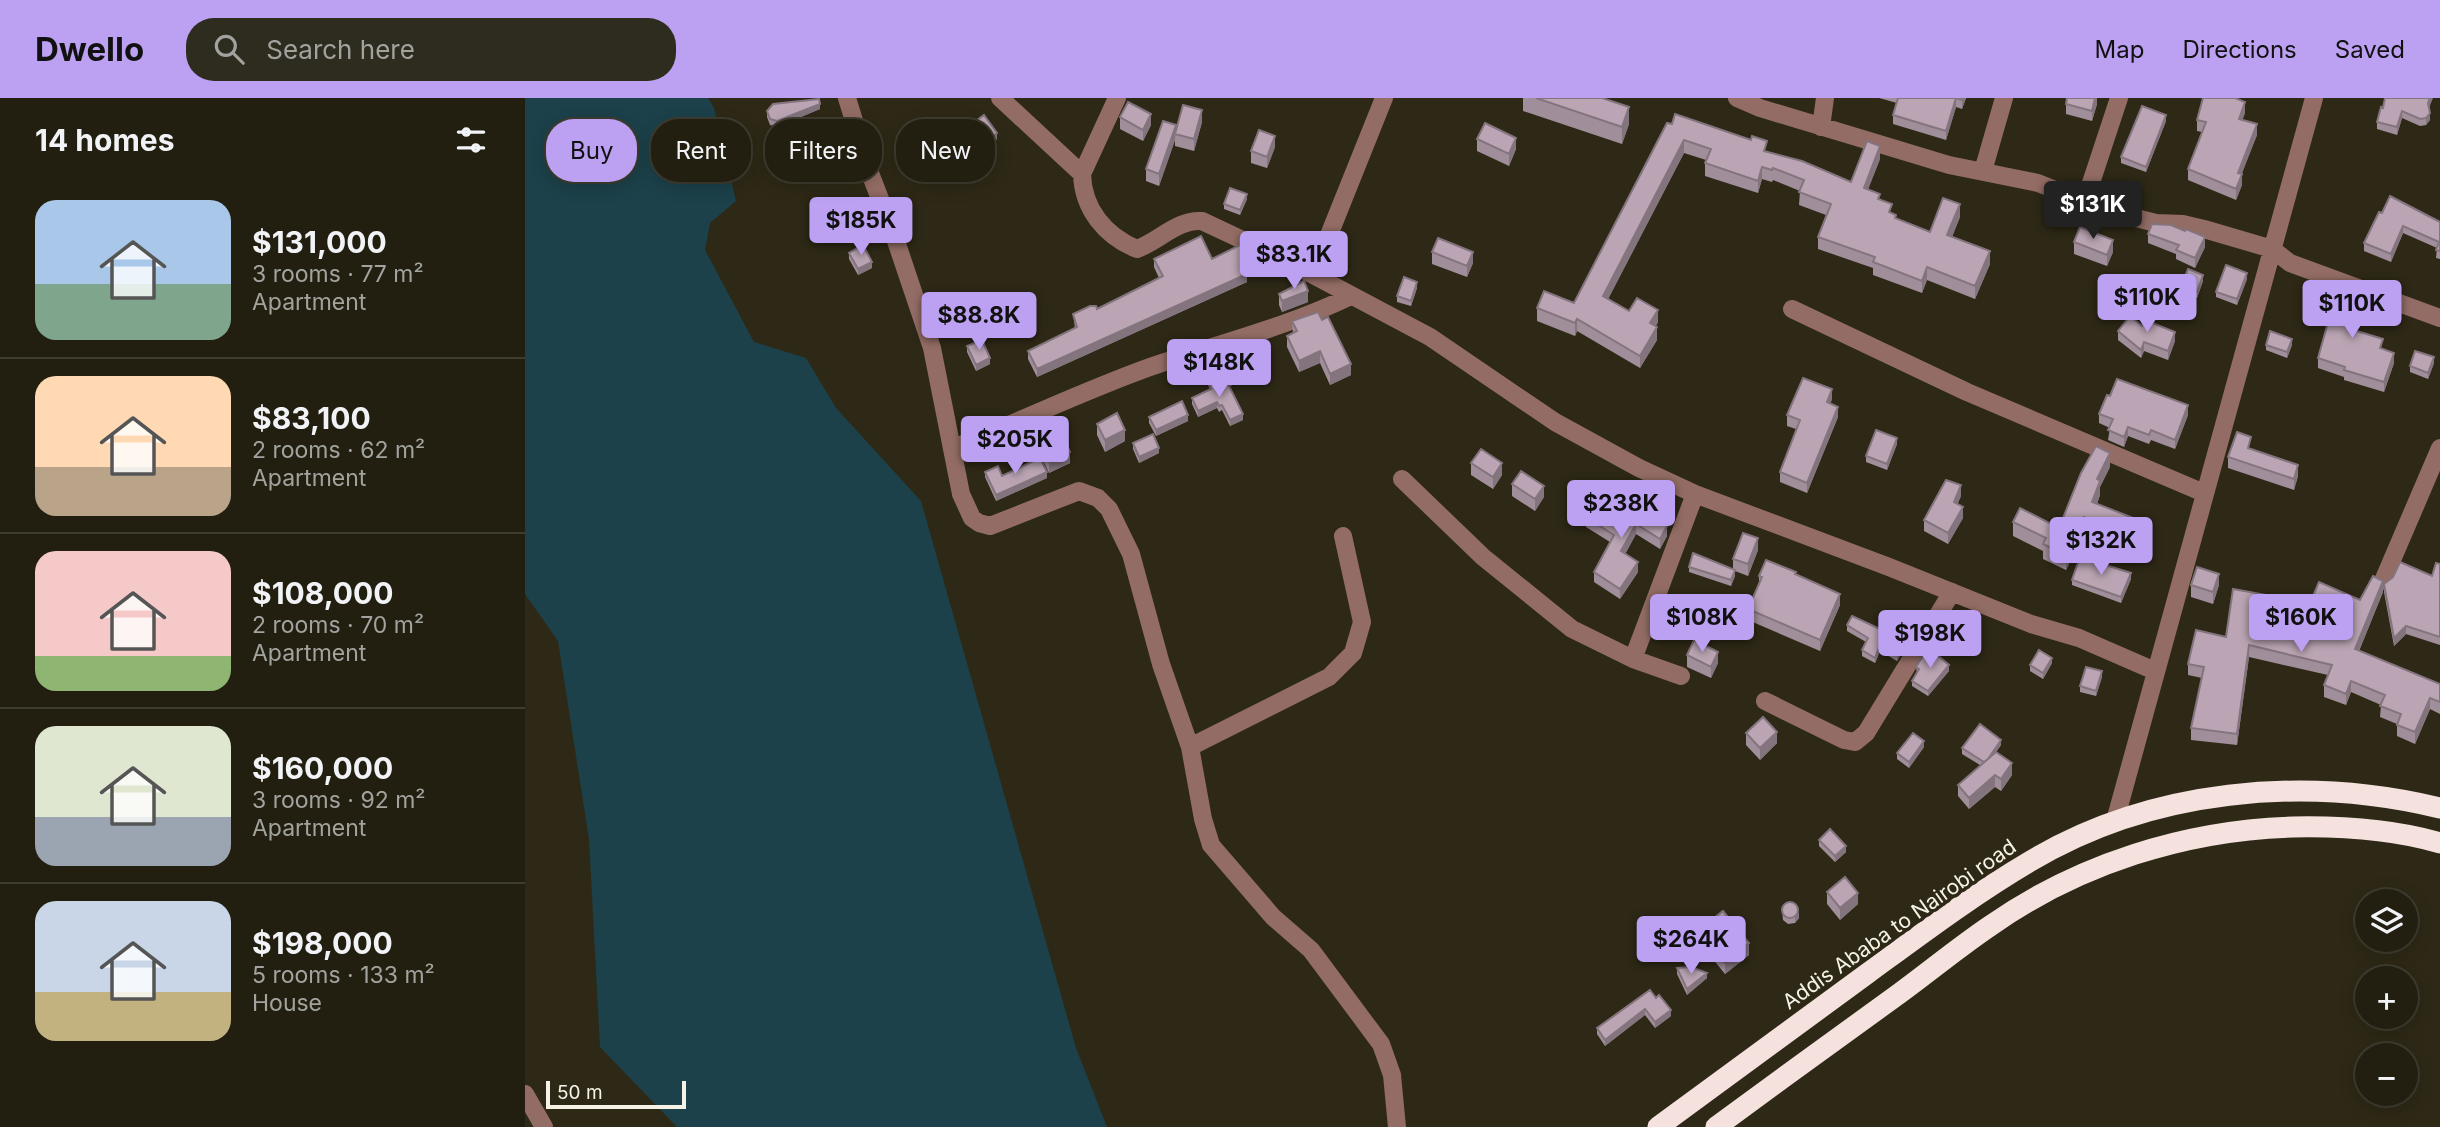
<!DOCTYPE html>
<meta charset="utf-8">
<style>
:root{--surface:#221f10;--page:#2e2c1e;--text:#f1f3f6;--muted:#a2a29f;--line:#3f3d30;--accent:#bca0f2}
body{margin:0;font-family:Inter,sans-serif;background:var(--page);color:var(--text);height:100vh;display:flex;flex-direction:column;font-size:26px;white-space:nowrap}
*{box-sizing:border-box;margin:0}
p{font-size:23px;color:var(--muted)}
.icon{flex:none;width:38px;height:38px;fill:none;stroke:currentColor;stroke-width:2;stroke-linecap:round;stroke-linejoin:round}
.map{position:relative;flex:1;overflow:hidden}
.drawer{display:flex;flex-direction:column;background:var(--surface);width:525px}
.drawer>*{flex:none}
.guide{position:absolute;left:21px;top:21px;width:665px;height:63px;display:flex;gap:14px}
.buttons{position:absolute;left:1830px;top:791px;display:grid;gap:14px}
.buttons a{display:grid;place-items:center;width:63px;height:63px;border-radius:50%;background:var(--surface);box-shadow:0 4px 18px #0003,0 0 0 2px var(--line);font-size:35px}
.scale{position:absolute;left:21px;bottom:18px;width:140px;box-sizing:border-box;padding-left:7px;border:4px solid #f6f2e6;border-top:0;font-size:19px;line-height:24px;white-space:nowrap;color:#f6f2e6;-webkit-text-stroke:5px #2e2916;paint-order:stroke}
.price{position:absolute;translate:-50% -60px;padding:0 16px;border-radius:7px;background:var(--accent);color:#111;font-size:23px;line-height:46px;filter:drop-shadow(0 2px 4px #0008)}
.price::after{content:'';position:absolute;left:50%;top:42px;width:21px;height:16px;margin-left:-10px;background:inherit;clip-path:polygon(0 0,100% 0,50% 100%)}
.price.current{background:#222;color:#fff}
ul{padding:0;list-style:none}
li{display:flex;align-items:center;gap:21px;height:175px;padding:0 35px}
li+li{border-top:2px solid var(--line)}
li span{display:grid;place-items:center;flex:none;width:196px;height:140px;border-radius:21px;color:#555}
li>.icon{margin-inline-start:auto}
span .icon{width:84px;height:84px;fill:#fffc;stroke-width:1}
li b{font-size:30px}
h2{display:flex;justify-content:space-between;align-items:center;height:84px;padding:0 35px;font-size:30px}
.tag{padding:0 24px;border-radius:28px;background:var(--surface);box-shadow:0 4px 18px #0003,0 0 0 2px var(--line);font-size:24px;line-height:63px}
.tag.current{background:var(--accent);color:#111}
header{display:flex;align-items:center;gap:42px;box-sizing:border-box;height:98px;padding:0 35px;background:var(--accent);color:#111}
header strong{font-size:33px}
nav{display:flex;gap:38px;margin-inline-start:auto;font-size:24px}
.search{width:490px;height:63px;background:var(--page);display:flex;align-items:center;gap:18px;box-sizing:border-box;padding:0 24px;border-radius:28px;color:var(--muted);font-size:26px}
main{display:flex;flex:1;min-height:0}
.map>svg:first-child{display:block}
</style>
<header>
<strong>Dwello</strong>
<div class="search"><svg class="icon" aria-label="search" viewBox="0 0 24 24"><circle cx="10" cy="10" r="6"/><path d="M15 15l6 6"/></svg>Search here</div>
<nav><a>Map</a><a>Directions</a><a>Saved</a></nav>
</header>
<main>
<section class="drawer">
<h2>14 homes<svg class="icon" aria-label="filters" viewBox="0 0 24 24"><path d="M4 7h16M4 17h16"/><circle cx="9" cy="7" r="2"/><circle cx="15" cy="17" r="2"/></svg></h2>
<ul>
<li><span style="background:linear-gradient(#a9c7e8 60%,#7fa58c 0)"><svg class="icon" aria-label="home" viewBox="0 0 24 24"><path d="M3 11l9-7 9 7M6 9v11h12V9"/></svg></span><div><b>$131,000</b><p>3 rooms · 77 m²</p><p>Apartment</p></div></li>
<li><span style="background:linear-gradient(#ffd9b3 65%,#b9a48a 0)"><svg class="icon" aria-label="home" viewBox="0 0 24 24"><path d="M3 11l9-7 9 7M6 9v11h12V9"/></svg></span><div><b>$83,100</b><p>2 rooms · 62 m²</p><p>Apartment</p></div></li>
<li><span style="background:linear-gradient(#f6c9c9 75%,#8fb573 0)"><svg class="icon" aria-label="home" viewBox="0 0 24 24"><path d="M3 11l9-7 9 7M6 9v11h12V9"/></svg></span><div><b>$108,000</b><p>2 rooms · 70 m²</p><p>Apartment</p></div></li>
<li><span style="background:linear-gradient(#dfe7d0 65%,#9aa5b1 0)"><svg class="icon" aria-label="home" viewBox="0 0 24 24"><path d="M3 11l9-7 9 7M6 9v11h12V9"/></svg></span><div><b>$160,000</b><p>3 rooms · 92 m²</p><p>Apartment</p></div></li>
<li><span style="background:linear-gradient(#c9d6e8 65%,#c2b280 0)"><svg class="icon" aria-label="home" viewBox="0 0 24 24"><path d="M3 11l9-7 9 7M6 9v11h12V9"/></svg></span><div><b>$198,000</b><p>5 rooms · 133 m²</p><p>House</p></div></li>
</ul>
</section>
<div class="map">
<svg width="1915" height="1029" viewBox="0 0 1915 1029">
<rect width="100%" height="100%" fill="#2e2916"/>
<path fill="#1c414a" d="M0,0H183L189,10L211,103L185,125L180,152L229,244L281,260L311,310L396,403L551,950L582,1029H152L75,949L64,741L33,543L0,496Z"/>
<g fill="none" stroke-linecap="round" stroke-linejoin="round">
<path stroke="#936d65" stroke-width="18" d="M322,0L345,75L370,140L407,250L436,396L447,420L454,425L465,428L554,393L573,400L584,411L606,456L636,566L665,649L678,721L686,747L748,819L786,852L856,946L867,977L872,1029
M475,0L557,76
M592,0L557,76C558,111 580,138 612,151C634,143 653,121 677,123L762,163L905,239L1030,324L1114,370L1170,396L1364,469L1506,526L1554,540L1630,573
M1212,0L1235,10L1424,67L1513,85L1583,113L1631,125L1658,126L1679,131L1747,151L1765,165L1915,220
M1296,29L1300,0
M1458,73L1479,0
M1560,103L1594,0
M788,177L859,0
M1267,211L1442,294L1679,395
M428,350C494,324 558,293 625,269C692,246 762,229 826,198
M877,381L958,459L1047,531L1108,561
M1858,483L1915,350
M1156,578L1108,561L1170,396
M1240,603L1319,642L1330,644L1341,635L1427,494
M665,649L804,579L828,555L837,524L818,438
M1590,723L1789,0
M0,996L19,1029"/>
<path stroke="#f5e1dd" stroke-width="21" d="M1133,1029C1203,978 1273,927 1343,875C1395,837 1448,797 1504,764C1625,691 1779,677 1915,710
M1191,1029C1252,984 1314,939 1375,895C1405,873 1434,849 1465,828C1553,766 1661,732 1768,729C1818,728 1867,731 1915,745"/>
</g>
<path fill="#a18e9b" d="M998,0H1077L1104,26L1097,46L998,13Z
M1354,0H1441L1437,11L1431,9L1421,42L1368,26V17L1372,5Z
M1572,0V6L1567,23L1541,16V6Z
M1858,10H1904L1905,22L1901,27L1895,28L1877,20L1872,37L1852,31V24Z
M295,11L252,29L245,27L242,19V13Z
M1720,15L1717,22L1732,37L1716,76L1717,87L1711,102L1663,82V71L1677,34L1672,33V22Z
M595,19L626,27L618,43L595,31Z
M1641,23L1621,74L1596,65V59Z
M677,24L669,53L650,48V42L634,88L621,83V71L651,32Z
M1142,25L1242,54L1326,84L1355,61L1343,91L1355,101L1371,121L1405,134L1435,119L1427,139L1465,166L1450,201L1402,182L1397,195L1348,177V170L1293,151V139L1301,117L1274,107L1275,93L1248,82L1247,84L1237,81L1233,95L1180,78V65L1181,62L1159,55L1083,201L1104,213L1133,224L1131,228L1132,242L1115,270L1052,233L1050,238L1012,223V210L1049,205Z
M273,26L293,45L278,49L273,32Z
M447,26L472,41L460,49L447,31Z
M952,41L991,51L984,68L952,53Z
M750,49L742,70L726,65V53Z
M722,101L715,117L699,111V106Z
M1857,115L1915,124V161L1911,160L1912,150L1878,135L1866,164L1839,153V145Z
M1623,136L1680,149L1670,170L1651,161V156L1623,145Z
M1549,144L1588,154L1582,168L1549,156Z
M907,154L948,165L942,179L907,166Z
M324,155L347,170L333,177L324,161Z
M629,161H687L727,166L719,170L722,184L512,279L503,261V253L550,230L548,216L572,211L634,180L629,169Z
M1722,181L1712,207L1691,199V194Z
M1678,183L1672,200L1656,194V188Z
M892,190L886,208L872,204V198Z
M754,196L783,204L757,214L754,207Z
M1836,205L1828,232L1858,251L1869,265L1859,294L1819,282V279L1793,270V260L1803,223H1801V213Z
M767,223L826,277L805,287L795,265L774,274L762,249V238L768,235Z
M1617,228L1650,243L1643,262L1619,253L1616,260L1593,242V233Z
M1741,247H1767L1762,260L1741,252Z
M442,248L465,266L451,273L442,254Z
M693,252L718,282L705,288L693,263Z
M1909,265L1903,281L1885,274V268Z
M684,287L718,322L705,328L697,312L694,314L692,310L673,319L667,306V300L684,291Z
M1307,301L1305,306L1313,319L1282,395L1255,384V374L1271,331L1262,328V317Z
M1574,316L1663,317L1650,351L1626,342L1624,346L1603,338L1599,349L1583,342L1585,330L1574,325Z
M624,319L663,323L631,338L624,325Z
M572,326L600,343L580,354L572,337Z
M515,345L545,365L524,375L515,356Z
M608,345L634,355L614,365L608,351Z
M1372,346L1362,372L1341,364V358Z
M1726,351L1773,378L1769,392L1703,370V359Z
M946,365L977,377L968,391L946,377Z
M1585,369L1575,389V397L1572,406L1611,436L1604,452L1559,434L1541,472L1518,461V453L1488,438V424L1534,430Z
M460,374L477,378L522,380L471,403L460,379Z
M987,386L1019,399L1010,413L987,398Z
M1436,398L1432,406L1438,420L1423,446L1399,433V422Z
M1061,419L1099,421L1142,438L1135,451L1111,436L1100,456L1113,474L1095,501L1069,484V474L1085,444L1061,429Z
M1233,452L1223,478L1210,473V478L1206,488L1164,474V469L1208,471V461Z
M1915,466V547L1881,536L1869,548L1859,494V486L1907,478Z
M1271,477L1315,507L1295,553L1223,522V511L1234,486V478Z
M1606,481L1596,505L1547,487V482Z
M1666,487H1694L1688,506L1666,499Z
M1858,494L1834,553L1915,586V616L1905,611L1890,646L1872,638V626L1855,619L1856,607L1826,594L1821,607L1799,599V587L1803,577L1724,559L1712,647L1666,642V630L1677,580L1663,577V566L1701,539L1785,505L1835,502Z
M1322,527L1372,539L1384,542L1372,563L1355,553L1350,565L1337,558V552L1341,544L1322,533Z
M1162,557L1193,565L1186,580L1162,569Z
M1527,565L1518,581L1505,573V567Z
M1391,569L1424,573L1403,598L1387,588V583L1392,575Z
M1577,579L1571,598L1555,594V588Z
M1221,635L1252,645L1235,662L1221,647Z
M1476,647L1471,654L1487,677L1476,693L1470,689L1444,711L1433,698V687L1455,667L1437,656V650Z
M1399,649L1384,670L1372,661V655Z
M1294,742L1321,754L1310,764L1294,748Z
M1302,794L1333,806L1315,822L1302,806Z
M1257,811L1274,820L1270,825L1263,826L1258,822Z
M1174,832L1224,857L1200,876L1174,844Z
M1152,870L1182,880L1162,897L1152,876Z
M1125,892L1146,918L1130,930L1120,917L1080,948L1072,936V930Z"/>
<path fill="#83747e" d="M1431,0V9L1421,42V33Z
M1438,0H1441L1437,11V2Z
M1570,0H1572V6L1567,23V13Z
M1905,0H1908L1903,13V5Z
M1720,4V15L1714,32V21Z
M295,6V11L252,29V23Z
M1104,9V26L1097,46V29Z
M677,12V24L669,53V41Z
M1877,13V20L1872,37V29Z
M1905,15V22L1901,27V20Z
M626,16V27L618,43V32Z
M1641,17V23L1621,74V69Z
M1732,26V37L1713,86V75Z
M651,27L650,42L634,88V76Z
M472,35V41L460,49V43Z
M750,38V49L742,70V59Z
M293,39V45L278,49V44Z
M991,40V51L984,68V56Z
M1159,42V55L1078,211V198Z
M1355,48V61L1339,102V90Z
M1237,69V81L1233,95V83Z
M1717,76V87L1711,102V91Z
M722,96V101L715,117V112Z
M1435,106V119L1422,150V137Z
M1878,128V135L1866,164V156Z
M1680,139V149L1670,170V160Z
M1588,142V154L1582,168V157Z
M1465,153V166L1450,201V188Z
M948,154V165L942,179V168Z
M727,157V166L716,171V163Z
M347,164V170L333,177V171Z
M1402,169V182L1397,195V183Z
M1722,175V181L1712,207V201Z
M722,176V184L512,279V271Z
M1678,177V183L1672,200V194Z
M892,184V190L886,208V203Z
M783,193V204L757,214V203Z
M1836,195V205L1825,241V231Z
M1133,212V224L1125,238V225Z
M1052,221V233L1050,238V225Z
M1132,229V242L1115,270V258Z
M1650,234V243L1643,262V253Z
M1767,241V247L1762,260V254Z
M1619,244V253L1616,260V252Z
M795,253V265L774,274V263Z
M1869,255V265L1859,294V284Z
M1909,259V265L1903,281V275Z
M465,260V266L451,273V267Z
M826,266V277L805,287V276Z
M718,270V282L705,288V277Z
M1307,291V301L1302,315V304Z
M692,304V310L673,319V313Z
M1663,307V317L1650,351V342Z
M1313,309V319L1282,395V385Z
M718,316V322L705,328V322Z
M663,317V323L631,338V332Z
M1603,329V338L1599,349V339Z
M600,332V343L580,354V342Z
M1372,340V346L1362,372V366Z
M634,350V355L614,365V359Z
M545,354V365L524,375V364Z
M1585,355V369L1575,389V397L1567,418V404L1572,381Z
M977,365V377L968,391V379Z
M1773,367V378L1769,392V381Z
M522,374V380L471,403V397Z
M1436,387V398L1429,415V404Z
M1019,388V399L1010,413V401Z
M1438,409V420L1423,446V435Z
M1559,419V434L1541,472V457Z
M1611,421V436L1604,452V437Z
M1111,426V436L1096,464V453Z
M1142,428V438L1135,451V441Z
M1233,440V452L1223,478V466Z
M1113,464V474L1095,501V491Z
M1210,472V478L1206,488V482Z
M1606,475V481L1596,505V499Z
M1694,476V487L1688,506V494Z
M1858,483V494L1830,563V551Z
M1315,496V507L1295,553V542Z
M1881,528V536L1869,548V540Z
M1384,537V542L1372,563V557Z
M1355,547V553L1350,565V560Z
M1724,547V559L1712,647V636Z
M1193,554V565L1186,580V569Z
M1527,560V565L1518,581V575Z
M1424,567V573L1403,598V593Z
M1577,573V579L1571,598V593Z
M1826,583V594L1821,607V596Z
M1905,600V611L1890,646V634Z
M1252,634V645L1235,662V650Z
M1476,642V647L1460,670V665Z
M1399,643V649L1384,670V664Z
M1487,665V677L1476,693V681Z
M1470,677V689L1444,711V700Z
M1321,748V754L1310,764V758Z
M1333,795V806L1315,822V810Z
M1274,814V820L1270,825V819Z
M1224,845V857L1200,876V865Z
M1182,875V880L1162,897V891Z
M1120,911V917L1080,948V942Z
M1146,912V918L1130,930V924Z"/>
<path fill="#bba5b4" stroke="#83747e" stroke-width="2" d="M1011,0H1077L1104,9L1097,29Z
M1373,0H1438L1437,2L1431,0L1421,33L1368,17Z
M1542,0H1570L1567,13L1541,6Z
M1678,0H1710L1720,4L1714,21L1732,26L1713,75L1717,76L1711,91L1663,71L1681,24L1672,22Z
M1860,0H1905L1903,5L1905,15L1901,20L1895,21L1877,13L1872,29L1852,24L1856,9L1858,10Z
M294,1L295,6L252,23L245,21L242,13L248,6Z
M603,4L626,16L618,32L595,19Z
M658,7L677,12L669,41L650,36Z
M1617,8L1641,17L1621,69L1596,59Z
M1150,16L1226,42L1227,38L1242,43L1239,53L1277,63L1326,84L1342,43L1355,48L1339,90L1355,96L1353,101L1367,106L1364,114L1371,117L1370,120L1405,134L1418,100L1435,106L1422,137L1465,153L1450,188L1402,169L1397,183L1348,164L1350,159L1293,139L1306,106L1274,94L1279,82L1248,70L1247,72L1237,69L1233,83L1180,65L1186,51L1159,42L1078,198L1104,213L1112,200L1133,212L1125,225L1132,229L1115,258L1052,221L1050,225L1012,210L1019,193L1049,205L1142,25L1147,26Z
M459,17L472,35L460,43L447,26Z
M288,22L293,39L278,44L273,26Z
M638,23L651,27L634,76L621,71Z
M960,25L991,40L984,56L952,41Z
M734,32L750,38L742,59L726,53Z
M705,90L722,96L715,112L699,106Z
M1865,98L1915,124V153L1911,152L1914,144L1878,128L1866,156L1839,145L1854,114L1857,115Z
M1627,126L1646,127L1660,133L1661,131L1680,139L1670,160L1651,152L1654,147L1623,136Z
M1555,129L1588,142L1582,157L1549,144Z
M676,138L687,161L717,146L723,149L727,157L716,163L722,176L512,271L503,253L552,229L548,216L565,208H571L572,211L638,178L629,161Z
M913,140L948,154L942,168L907,154Z
M338,147L347,164L333,171L324,155Z
M1701,167L1722,175L1712,201L1691,194Z
M1663,171L1678,177L1672,194L1656,188Z
M879,179L892,184L886,203L872,198Z
M779,183L783,193L757,203L754,196Z
M1809,187L1836,195L1825,231L1858,241L1855,250L1869,255L1859,284L1819,272L1820,269L1793,260L1806,214L1801,213Z
M793,214L797,222L803,219L826,266L805,276L795,253L774,263L762,238L772,233L767,223Z
M1605,218L1617,228L1620,222L1650,234L1643,253L1619,244L1616,252L1593,233Z
M1745,233L1767,241L1762,254L1741,247Z
M457,242L465,260L451,267L442,248Z
M706,246L718,270L705,277L693,252Z
M1890,253L1909,259L1903,275L1885,268Z
M700,280L718,316L705,322L697,307L694,308L692,304L673,313L667,300L686,291L684,287Z
M1278,280L1307,291L1302,304L1313,309L1282,385L1255,374L1275,322L1262,317Z
M1592,281L1663,307L1650,342L1626,332L1624,337L1603,329L1599,339L1583,332L1588,321L1574,316L1582,297L1585,298Z
M657,303L663,317L631,332L624,319Z
M592,315L600,332L580,342L572,326Z
M1351,332L1372,340L1362,366L1341,358Z
M536,334L545,354L524,364L515,345Z
M1712,334L1726,339L1723,350L1773,367L1769,381L1703,359Z
M628,336L634,350L614,359L608,345Z
M1571,348L1585,355L1572,381L1575,383L1567,404L1611,421L1604,437L1559,419L1541,457L1518,446L1521,440L1488,424L1495,410L1534,430L1556,375Z
M956,351L977,365L968,379L946,365Z
M515,360L522,374L471,397L460,374L473,368L477,378Z
M996,373L1019,388L1010,401L987,386Z
M1421,382L1436,387L1429,404L1438,409L1423,435L1399,422Z
M1071,403L1099,421L1110,407L1142,428L1135,441L1111,426L1096,453L1113,464L1095,491L1069,474L1089,437L1061,419Z
M1218,435L1233,440L1223,466L1208,461Z
M1168,455L1210,472L1206,482L1164,469Z
M1555,459L1606,475L1596,499L1547,482Z
M1241,462L1271,474L1270,476L1315,496L1295,542L1223,511L1237,479L1234,478Z
M1875,464L1907,478L1911,465L1915,466V539L1881,528L1869,540L1859,486L1868,479Z
M1672,469L1694,476L1688,494L1666,487Z
M1848,478L1858,483L1830,551L1915,586V604L1905,600L1890,634L1872,627L1876,616L1855,608L1860,597L1826,583L1821,596L1799,587L1807,567L1724,547L1712,636L1666,630L1679,569L1663,566L1671,532L1701,539L1708,491L1785,505L1794,484L1835,502Z
M1327,518L1372,539L1376,532L1384,537L1372,557L1355,547L1350,560L1337,552L1343,540L1322,527Z
M1169,542L1193,554L1186,569L1162,557Z
M1403,549L1424,567L1403,593L1387,583L1394,571L1391,569Z
M1514,552L1527,560L1518,575L1505,567Z
M1561,569L1577,573L1571,593L1555,588Z
M1238,619L1252,634L1235,650L1221,635Z
M1455,626L1476,642L1463,661L1459,664L1437,650Z
M1388,635L1399,643L1384,664L1372,655Z
M1471,654L1487,665L1476,681L1470,677L1444,700L1433,687Z
M1305,731L1321,748L1310,758L1294,742Z
M1320,779L1333,795L1315,810L1302,794Z
M1257 812a8 8 0 1 1 16 0a8 8 0 1 1-16 0Z
M1198,813L1224,845L1200,865L1174,832Z
M1166,869L1182,875L1162,891L1152,870Z
M1125,892L1131,900L1134,897L1146,912L1130,924L1120,911L1080,942L1072,930Z"/>
<g text-anchor="middle" dominant-baseline="central" stroke-width="7" stroke-linejoin="round" paint-order="stroke">
<g font-size="21" fill="#f6f2e6" stroke="#2e2916">
<text transform="translate(1374 826) rotate(-35)">Addis Ababa to Nairobi road</text>
</g>
</g>
</svg>
<div class="buttons">
<a><svg class="icon" aria-label="layers" viewBox="0 0 24 24"><path d="M12 4l9 5-9 5-9-5zM3 14l9 5 9-5"/></svg></a>
<a>+</a>
<a>−</a>
</div>
<div class="scale">50 m</div>
<b class="price current" style="left:1568px;top:143px">$131K</b>
<b class="price" style="left:336px;top:159px">$185K</b>
<b class="price" style="left:769px;top:193px">$83.1K</b>
<b class="price" style="left:1622px;top:236px">$110K</b>
<b class="price" style="left:1827px;top:242px">$110K</b>
<b class="price" style="left:454px;top:254px">$88.8K</b>
<b class="price" style="left:694px;top:301px">$148K</b>
<b class="price" style="left:490px;top:378px">$205K</b>
<b class="price" style="left:1096px;top:442px">$238K</b>
<b class="price" style="left:1576px;top:479px">$132K</b>
<b class="price" style="left:1177px;top:556px">$108K</b>
<b class="price" style="left:1776px;top:556px">$160K</b>
<b class="price" style="left:1405px;top:572px">$198K</b>
<b class="price" style="left:1166px;top:878px">$264K</b>
<div class="guide">
<a class="tag current">Buy</a>
<a class="tag">Rent</a>
<a class="tag">Filters</a>
<a class="tag">New</a>
</div>
</div>
</main>
